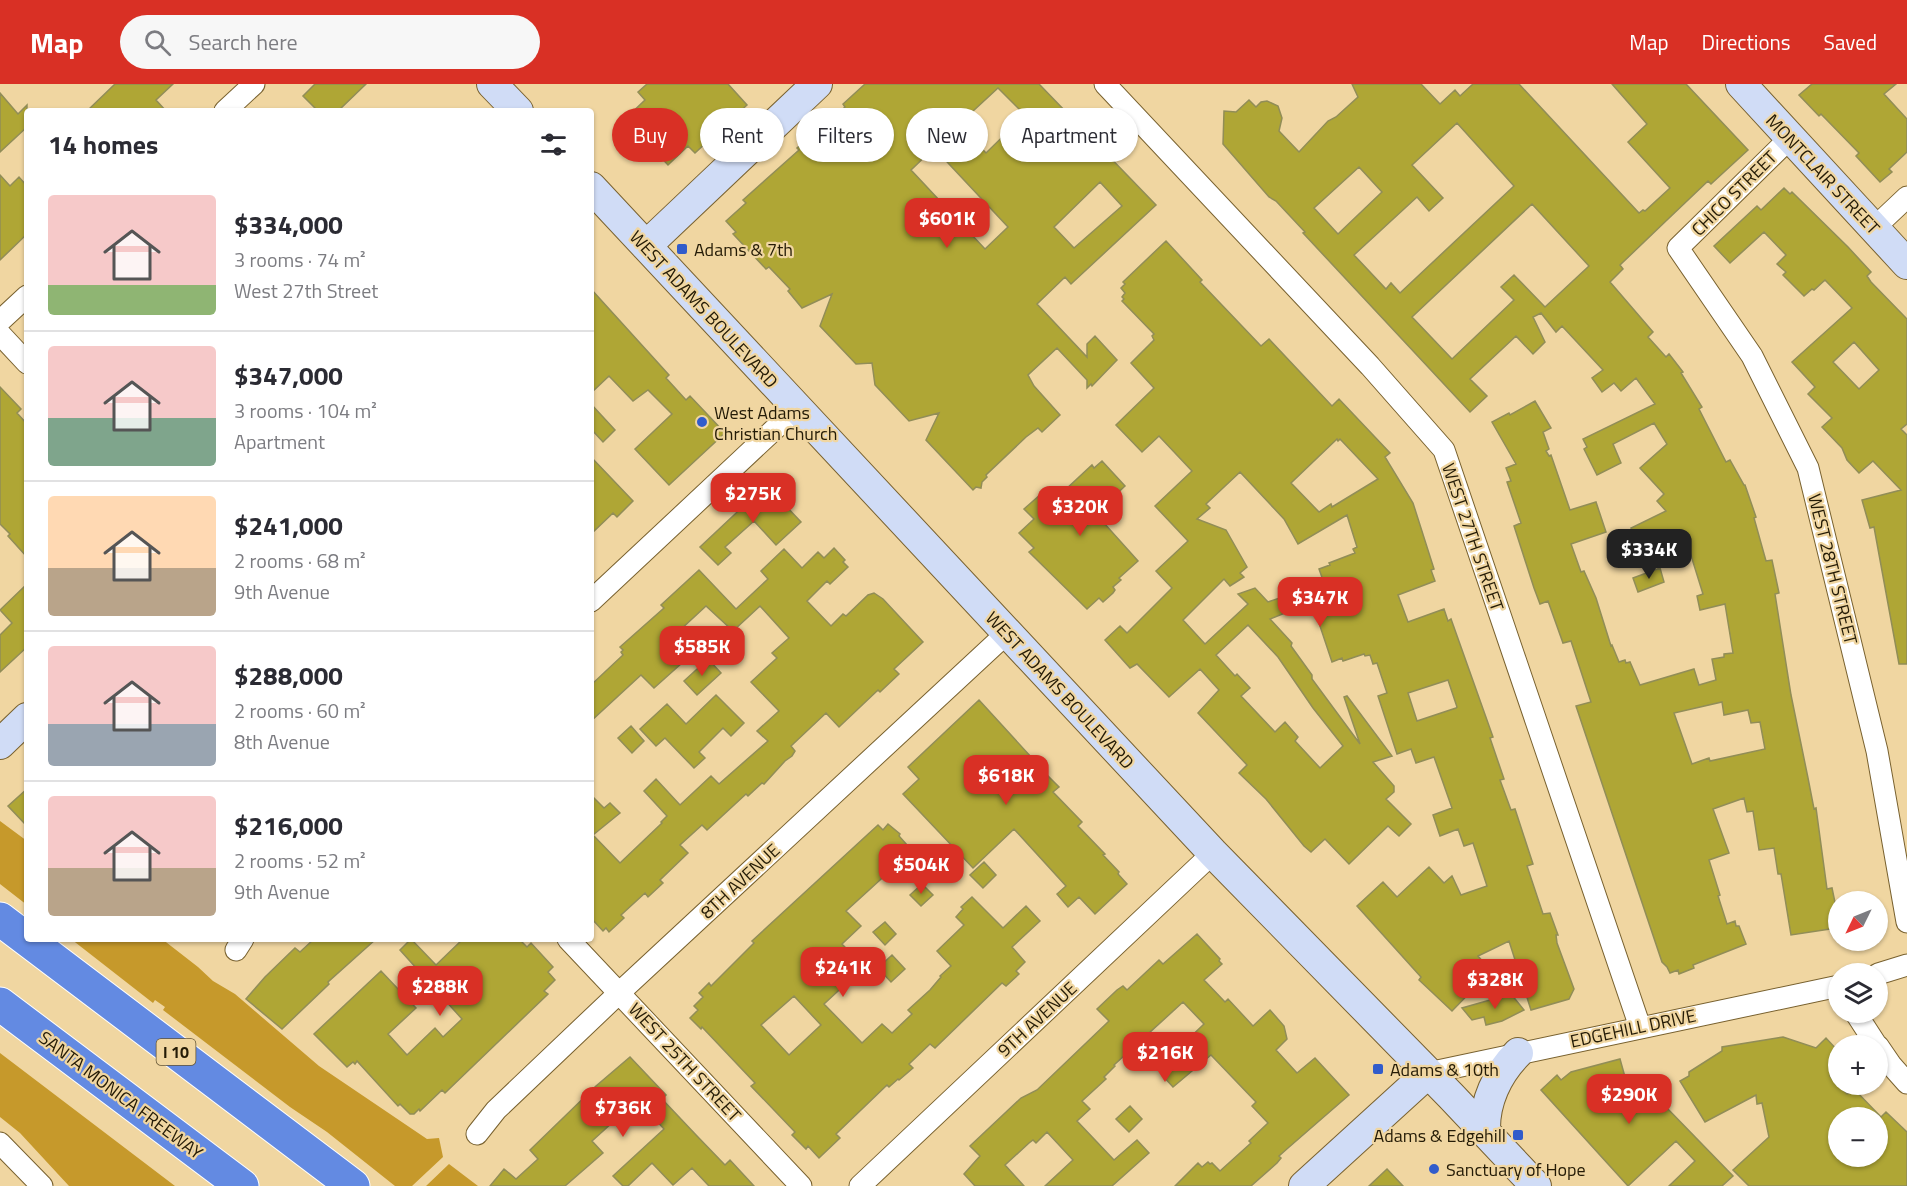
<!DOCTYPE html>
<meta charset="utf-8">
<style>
:root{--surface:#fff;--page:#f7f7f7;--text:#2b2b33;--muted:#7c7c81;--line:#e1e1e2;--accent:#d93025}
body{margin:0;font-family:"Titillium Web",sans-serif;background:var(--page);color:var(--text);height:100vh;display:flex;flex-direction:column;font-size:22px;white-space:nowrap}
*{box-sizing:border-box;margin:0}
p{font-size:20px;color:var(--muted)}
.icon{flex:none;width:33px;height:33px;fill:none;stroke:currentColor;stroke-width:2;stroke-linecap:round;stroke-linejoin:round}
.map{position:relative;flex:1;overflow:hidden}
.details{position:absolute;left:24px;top:24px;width:570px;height:834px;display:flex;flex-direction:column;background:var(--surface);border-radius:6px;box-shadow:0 2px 4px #0004}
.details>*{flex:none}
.top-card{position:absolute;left:612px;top:24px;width:570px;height:54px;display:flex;gap:12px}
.needle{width:39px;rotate:227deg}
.controls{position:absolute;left:1828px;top:807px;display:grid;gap:12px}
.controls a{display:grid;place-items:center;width:60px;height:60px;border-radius:50%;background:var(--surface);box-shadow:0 2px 4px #0004;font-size:30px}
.price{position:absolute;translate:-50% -51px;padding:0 14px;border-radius:12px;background:var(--accent);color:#fff;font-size:20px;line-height:39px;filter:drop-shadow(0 2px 3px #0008)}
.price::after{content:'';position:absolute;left:50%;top:36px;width:18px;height:14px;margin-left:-9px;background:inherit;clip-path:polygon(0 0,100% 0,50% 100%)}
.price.selected{background:#222;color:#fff}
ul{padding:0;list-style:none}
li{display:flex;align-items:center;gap:18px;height:150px;padding:0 24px}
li+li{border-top:2px solid var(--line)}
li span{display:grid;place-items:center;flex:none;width:168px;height:120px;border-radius:6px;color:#555}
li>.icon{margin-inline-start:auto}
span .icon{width:72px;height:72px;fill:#fffc;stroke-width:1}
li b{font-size:26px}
h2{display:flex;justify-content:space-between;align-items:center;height:72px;padding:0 24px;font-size:26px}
.tag{padding:0 21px;border-radius:27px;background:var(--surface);box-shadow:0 2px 4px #0004;font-size:21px;line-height:54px}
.tag.selected{background:var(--accent);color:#fff}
header{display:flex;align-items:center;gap:36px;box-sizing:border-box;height:84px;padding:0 30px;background:var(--accent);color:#fff}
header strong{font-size:28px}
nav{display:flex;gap:33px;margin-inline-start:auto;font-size:21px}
.search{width:420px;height:54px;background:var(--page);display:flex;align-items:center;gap:15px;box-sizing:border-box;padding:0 21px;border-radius:33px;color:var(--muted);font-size:22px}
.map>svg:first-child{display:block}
</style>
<header>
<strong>Map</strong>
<div class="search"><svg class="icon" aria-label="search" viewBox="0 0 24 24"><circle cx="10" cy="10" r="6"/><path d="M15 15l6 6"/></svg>Search here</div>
<nav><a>Map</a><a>Directions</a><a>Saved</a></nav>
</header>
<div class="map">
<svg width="1907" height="1102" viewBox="0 0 1907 1102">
<rect width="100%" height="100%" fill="#f0d6a1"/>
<path fill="#c6992b" d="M0,737L27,757V821L0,800Z
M71,855H162L198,883L213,897L235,910L319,982L427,1055L439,1054L443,1073L412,1102H395L327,1048L290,1023L163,926L165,923L155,916L153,919Z
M0,969L175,1102H69L20,1049L0,1033Z
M449,1080L478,1102H426Z"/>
<path fill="#afa635" stroke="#918d57" stroke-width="1.5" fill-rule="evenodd" d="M115,0H173L156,16L166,27H87Z
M315,0H366L338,27H318L303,12Z
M647,0H728L747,21L695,69L688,62L668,81L625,35L645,16L638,8Z
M865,0H1039L1156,121L1071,200L1065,193L1037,220L1087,273V260L1095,252L1117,276L1092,302L1091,300L1087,304V296L1057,264L1028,291L1034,302L1060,331L1042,348L1038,344L1026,353L986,391L987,393L982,398L981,404L976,403L973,406L926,356L939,329L909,337L875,301L872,279L856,280L820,242L832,210L802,224L788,207L790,205L769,183L766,185L733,150L736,148L726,137L746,119L743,116L799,66L797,64L809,53L811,55L845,23L843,20ZM998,4L1025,31L986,69L959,40ZM934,64L1008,143L985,165L911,86ZM1100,98L1122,122L1074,164L1054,143Z
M1352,0H1421L1440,20L1455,6L1460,12L1473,0H1519L1639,129L1643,126L1645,127L1670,104L1628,58L1647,40L1612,0H1686L1748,66L1711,100L1708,97L1667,136L1620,181L1623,185L1610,198L1653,248L1648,253L1666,273L1669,270L1683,288L1681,289L1702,323L1699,325L1726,378L1730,376L1744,401H1745L1756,433L1754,434L1766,477L1772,476L1779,509L1775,510L1791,611L1808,694L1814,725L1816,724L1827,805L1832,804L1837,828V834L1833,835L1834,839L1830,845L1791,851L1781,790H1778L1774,764L1759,766L1753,727L1747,728L1744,714L1713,725L1729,769L1709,776L1720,811L1718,812L1727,840L1735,837L1736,842H1739L1746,860L1693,881L1694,884L1679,890L1678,886L1670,889L1667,883L1662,878L1576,622L1591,618L1571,557L1563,559L1548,517L1540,520L1534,504L1514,442L1521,439L1507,398L1511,397L1506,384L1516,380L1492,338L1509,329L1510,331L1535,317L1551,344L1543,348L1549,365L1546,367L1549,372L1551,371L1570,426L1596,418L1606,448L1571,460L1581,488L1584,487L1596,514L1611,562L1612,561L1619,578L1625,576L1626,579L1630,578L1640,601L1694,585L1699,601L1716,596L1712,575L1724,573V570L1733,569L1725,520L1700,526L1697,512L1703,510L1689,465L1651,483L1631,444L1666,427L1657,417L1664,410L1640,384L1667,360L1654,339L1613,360L1621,379L1597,391L1584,365L1587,363L1583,355L1655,320L1636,294L1621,307L1614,299L1602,308L1592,294L1603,286L1562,242L1556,248L1541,229L1533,233L1545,258L1533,270L1516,252L1470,295L1487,312L1470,328L1303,149L1305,148L1276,117L1269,113L1223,60L1224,27L1236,28L1249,16L1256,23L1261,18L1267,17L1278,22L1282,34L1279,47L1299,68L1328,37L1336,33L1358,13ZM1457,39L1514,102L1400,209L1391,199L1386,205L1354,171L1417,113L1429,127L1443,114L1412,81ZM1359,83L1382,108L1338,150L1314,124ZM1532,120L1589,182L1545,223L1514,191L1501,203L1514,216L1452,275L1412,233ZM1722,618L1724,631L1748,626L1751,639L1760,638L1765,665L1710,677L1709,674L1692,680L1674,629Z
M1812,0H1896L1884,10L1907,35V68L1889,85L1892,88L1880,98L1856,72L1859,69L1821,30L1819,32L1799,11Z
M0,9L18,30L27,21V43L0,68Z
M0,91L10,102L19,93L27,102V150L0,176Z
M1784,104L1790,110L1792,108L1848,163L1871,188L1867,192L1871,198L1907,235V340L1901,345L1907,351V580H1899L1874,443L1870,444L1862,416L1901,406L1873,377L1859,389L1847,376L1842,364L1822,343L1832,334L1808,310L1815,303L1792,278L1852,224L1825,196L1814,206L1812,205L1804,212L1783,191L1786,188L1777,180L1786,171L1764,148L1730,179L1714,162L1757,122L1761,126ZM1854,258L1879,286L1859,305L1833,278Z
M1166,157L1202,196L1200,198L1261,262L1269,255L1332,322L1339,315L1390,369L1385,373L1413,419L1434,485L1431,486L1435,497L1398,511L1408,538L1444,525L1448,537L1451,535L1493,653L1490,654L1504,695L1500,696L1511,726L1515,725L1533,780L1527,782L1543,830L1550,829L1558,851H1556L1557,859L1574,905L1569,915L1531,926L1509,857L1478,872L1491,887L1452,927L1419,896L1421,893L1357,822L1383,798L1397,813L1429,783L1444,799L1452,792L1461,811L1487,802L1473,759L1464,762L1458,745L1440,752L1433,731L1452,724L1434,673L1416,679L1411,665L1397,670L1378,612L1387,609L1377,579L1373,580L1370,571L1365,572L1364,570L1343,577L1342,574L1332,578L1312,518L1270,535L1292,559L1291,562L1312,591V595L1360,660L1344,613L1347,612L1392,672L1373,678L1394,702V708L1386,715L1411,740L1399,752L1388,742L1349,780L1325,755L1311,768L1304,762L1266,715L1239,689L1247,681L1198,629L1219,606L1200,585L1169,613L1137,580L1130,584L1105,556L1120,542L1127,549L1172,504L1156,487L1188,457L1155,422L1192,387L1159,352L1142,368L1116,341L1154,304L1131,279L1154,256L1152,252L1154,250L1122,217L1124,215L1122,213L1125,209L1121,204L1125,200L1123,198ZM1337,355L1338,357L1340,355L1378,395L1332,423L1331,420L1319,428L1291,399ZM1240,388L1284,435L1298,460L1347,431L1357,463L1353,465L1355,469L1329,479L1330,481L1319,485L1324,499L1268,518L1255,504L1238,510L1248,520L1205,560L1183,536L1224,495L1230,502L1244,493L1240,489L1247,483L1226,446L1197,435L1210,424L1206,420ZM1248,541L1278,573L1313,624L1343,662L1320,684L1295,657L1298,653L1285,638L1275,648L1241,612L1250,604L1237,590L1235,592L1216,571ZM1448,596L1457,623L1456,624L1417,637L1408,609Z
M591,205L669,291L666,294L686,316L690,312L725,349L669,401L635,365L672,330L648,306L633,317L609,292L591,309Z
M0,303L21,325L17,329L27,340V473L8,452L10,450L0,440Z
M591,320L615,346L603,358L591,345Z
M591,373L633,417L617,433L613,429L591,450Z
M1102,377L1125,402L1105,421L1107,423L1102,428L1106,433L1103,438L1138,477L1119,494L1121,496L1113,503L1115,506L1113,509L1103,518L1099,514L1087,525L1029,468L1034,464L1019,449L1034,435L1024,425L1041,410L1050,420L1092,381L1094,384Z
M766,401L801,438L776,461L754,437L725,463L731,469L718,481L700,463Z
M834,464L845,476L843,478L848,483L830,500L827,497L807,517L831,542L843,530L846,532L868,511L874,509L883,515L923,558L894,585L899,590L880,608L878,606L839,643L826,629L791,662L795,667L792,672L785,677L764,700L762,699L748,712L746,710L707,746L702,741L680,761L688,769L660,796L663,799L648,813L645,809L621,831L624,834L609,848L606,844L603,847L591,834V711L604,724L610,719L620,729L593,751L620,779L662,739L661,738L667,732L644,707L656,695L680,721L711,692L719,700L768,657L757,647L779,627L751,598L777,574L772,569L789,554L760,522L733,547L706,522L665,560L682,579L654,604L641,591L591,637V601L623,571L621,568L623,566L620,563L664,524L661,521L699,486L736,525L768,495L761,487L784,465L802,484L818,468L824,474Z
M1660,484L1664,498L1638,508L1633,494Z
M27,500V563L0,588V551L12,539L0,526Z
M708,575L721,589L697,611L684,597Z
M716,611L744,639L731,652L723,644L699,668L705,674L694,684L665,654L656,662L640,645L667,620L686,640Z
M979,616L1032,674L1031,690H1046L1059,703L1053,708L1082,738L1078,742L1105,770L1103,771L1119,788L1118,790L1127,800L1095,830L1079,813L1068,823L1057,810L1066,802L1014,745L973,784L903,710L919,695L908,683Z
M631,642L644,657L632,669L618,654Z
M27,705V742L8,722Z
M888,740L900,750L899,752L907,761L902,765L909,773L893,788L891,786L846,827L861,842L842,860L864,883L824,920L862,959L882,940L892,949L912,930L908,926L930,906L941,893L940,892L951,882L937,867L964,841L956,833L963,825L961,823L972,813L1003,844L1026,822L1040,837L1012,863L1025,878L1016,887L1019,890L1006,902L1002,899L935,964L930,960L909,980L913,984L899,996L898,995L889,1003L887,1001L836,1050L840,1054L819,1074L808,1062L806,1065L792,1051L795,1048L751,1002L755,999L702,943L701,945L690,934L698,926L694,922L703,913L699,909L709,899L711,902L754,859L752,857L878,741L883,746ZM794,912L821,941L789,971L761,941Z
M984,778L996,791L983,804L970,791Z
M922,800L933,811L921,822L910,811Z
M885,838L896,850L885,861L873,848Z
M1197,850L1220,875L1219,877L1222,880L1204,896L1225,918L1228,915L1253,942L1270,926L1284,942L1287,955L1276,966L1297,989L1315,974L1349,1011L1288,1064L1279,1072L1281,1074L1277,1079L1251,1102H1175L1198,1079L1202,1083L1208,1078L1210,1080L1212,1079L1220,1087L1251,1059L1249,1057L1268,1039L1252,1022L1256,1018L1211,971L1173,1003L1162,991L1187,967L1182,961L1204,940L1183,918L1114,981L1115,982L1104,993L1106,995L1082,1017L1090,1025L1077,1037L1114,1076L1137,1056L1149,1069L1112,1102H1045L1073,1076L1047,1048L1036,1059L1033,1056L1029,1059L1005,1081L1024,1102H975L964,1090L980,1072L970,1062L1021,1014L1037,1006L1109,937L1097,925L1117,906L1123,902L1127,906L1159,876L1163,880Z
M314,855H376L328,898L329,900L282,945L246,915L265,893L295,864L300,868Z
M411,855L436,881L463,855H519L527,863L531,859L553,883L548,888L555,896L544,907L548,910L445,1009L442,1006L420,1027L419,1025L414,1030H410L400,1020L398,1022L357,977L355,980L353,978L347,983L314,950L381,887L416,924L388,950L407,971L435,944L443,953L462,935L400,866Z
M892,871L905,885L891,898L878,884Z
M1511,910L1524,926L1502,937L1486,941L1484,933L1472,936L1462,924Z
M1783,953L1816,964L1826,954L1839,968V984L1830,992L1847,1010L1856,1007L1881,1033L1886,1028L1907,1048V1102H1749L1733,1086L1769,1053L1762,1019L1757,1020L1756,1011L1705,1038L1680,997L1689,992V988L1722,967V963ZM1839,1034H1880L1878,1036V1072H1839Z
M630,973L666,1011L662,1015L697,1052L725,1081L730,1076L754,1102H709L692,1084L673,1101L652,1079L628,1102H623L613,1092L664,1045L644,1023L620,1045L613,1038L592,1057L603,1069L565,1102H490L504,1085L516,1095L538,1075L530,1066L596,1002Z
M1620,975L1630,1011L1639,1002L1642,1005L1644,1003L1660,1020L1662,1019L1733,1092L1722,1102H1669L1695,1077L1676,1057L1628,1102L1541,1006L1557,991L1561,996L1571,988Z
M1130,1022L1142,1035L1129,1048L1116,1035Z
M1387,1085L1403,1102H1369Z"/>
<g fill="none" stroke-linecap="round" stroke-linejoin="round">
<g stroke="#78612f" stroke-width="23">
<path id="street" d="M1105,0L1370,282L1444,366L1640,943
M225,27L254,0
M1790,54L1678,164L1752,272L1808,384L1877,667L1907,838
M1873,145L1907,113
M0,237L27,212
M0,250L27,279
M591,517L796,325
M568,855L801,1102
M236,866L243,855
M1878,890L1907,881
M1855,928L1877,962
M1878,962L1891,981L1907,999
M1428,989L1839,902
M477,1050L496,1026L619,909L1007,549
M0,1059L42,1102
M860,1102L1213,769"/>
</g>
<g stroke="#78612f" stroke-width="32">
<path id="secondary" d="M492,0L518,27
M1741,0L1907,180
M591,103L1213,769L1451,1012L1536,1102
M646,162L817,0
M0,660L27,634
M1485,1048C1484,1018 1497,990 1518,969
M1304,1102L1428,989"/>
</g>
<g stroke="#fff" stroke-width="35">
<path id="highway" d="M0,835L353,1102
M0,920L242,1102"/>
</g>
<use href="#street" stroke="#fff" stroke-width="21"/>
<use href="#secondary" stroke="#d0dcf6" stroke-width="30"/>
<use href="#highway" stroke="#638ae2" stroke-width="33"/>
</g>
<g fill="#315ccb" stroke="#f0d6a1" stroke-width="2">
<rect x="676" y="159" width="12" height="12" rx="3"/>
<circle cx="702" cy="338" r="6"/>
<rect x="1372" y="979" width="12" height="12" rx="3"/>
<rect x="1512" y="1045" width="12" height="12" rx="3"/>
<circle cx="1434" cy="1085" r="6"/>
</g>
<g text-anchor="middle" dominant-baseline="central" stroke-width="4.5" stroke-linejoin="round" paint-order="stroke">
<rect fill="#f0d6a1" stroke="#615334" stroke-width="1.5" x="156.5" y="955" width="39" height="26" rx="4.5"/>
<g font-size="16" font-weight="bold" fill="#241b06">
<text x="176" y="968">I 10</text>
</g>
<g font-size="18" fill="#241b06" stroke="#f0d6a1">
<text transform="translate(1823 90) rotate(47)">MONTCLAIR STREET</text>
<text transform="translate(1734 109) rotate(-45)">CHICO STREET</text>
<text transform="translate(704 225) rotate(47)">WEST ADAMS BOULEVARD</text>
<text transform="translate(1473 453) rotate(71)">WEST 27TH STREET</text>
<text transform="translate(1833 485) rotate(76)">WEST 28TH STREET</text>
<text transform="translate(1060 606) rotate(47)">WEST ADAMS BOULEVARD</text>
<text transform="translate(740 797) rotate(-43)">8TH AVENUE</text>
<text transform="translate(1037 935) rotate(-43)">9TH AVENUE</text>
<text transform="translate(1633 944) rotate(-12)">EDGEHILL DRIVE</text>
<text transform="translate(685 978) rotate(47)">WEST 25TH STREET</text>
<text transform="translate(121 1011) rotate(37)">SANTA MONICA FREEWAY</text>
</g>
<g font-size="18" fill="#241b06" stroke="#f0d6a1" text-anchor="start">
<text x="694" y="165">Adams &amp; 7th</text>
<text x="714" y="328">West Adams<tspan x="714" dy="21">Christian Church</tspan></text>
<text x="1390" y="985">Adams &amp; 10th</text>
<text x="1506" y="1051" text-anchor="end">Adams &amp; Edgehill</text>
<text x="1446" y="1085">Sanctuary of Hope</text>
</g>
</g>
</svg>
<div class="controls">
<a><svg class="needle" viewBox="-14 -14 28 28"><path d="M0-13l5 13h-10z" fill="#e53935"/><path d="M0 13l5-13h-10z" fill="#7c7c81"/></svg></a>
<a><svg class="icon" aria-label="layers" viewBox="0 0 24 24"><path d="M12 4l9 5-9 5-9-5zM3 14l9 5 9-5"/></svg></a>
<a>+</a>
<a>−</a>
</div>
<b class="price" style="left:947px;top:165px">$601K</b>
<b class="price" style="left:753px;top:440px">$275K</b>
<b class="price" style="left:1080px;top:453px">$320K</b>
<b class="price selected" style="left:1649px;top:496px">$334K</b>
<b class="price" style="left:1320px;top:544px">$347K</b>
<b class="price" style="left:702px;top:593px">$585K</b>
<b class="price" style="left:1006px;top:722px">$618K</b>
<b class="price" style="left:921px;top:811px">$504K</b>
<b class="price" style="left:843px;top:914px">$241K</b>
<b class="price" style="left:1495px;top:926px">$328K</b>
<b class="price" style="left:440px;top:933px">$288K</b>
<b class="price" style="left:1165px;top:999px">$216K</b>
<b class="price" style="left:1629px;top:1041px">$290K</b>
<b class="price" style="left:623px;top:1054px">$736K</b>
<div class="top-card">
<a class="tag selected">Buy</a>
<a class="tag">Rent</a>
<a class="tag">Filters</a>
<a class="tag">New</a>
<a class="tag">Apartment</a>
</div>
<section class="details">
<h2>14 homes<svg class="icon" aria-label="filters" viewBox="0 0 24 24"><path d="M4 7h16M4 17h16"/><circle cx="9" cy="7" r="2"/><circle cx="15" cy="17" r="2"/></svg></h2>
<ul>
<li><span style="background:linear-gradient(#f6c9c9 75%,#8fb573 0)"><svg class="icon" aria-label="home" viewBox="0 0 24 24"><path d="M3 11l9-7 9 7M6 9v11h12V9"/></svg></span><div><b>$334,000</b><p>3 rooms · 74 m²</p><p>West 27th Street</p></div></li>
<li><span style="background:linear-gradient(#f6c9c9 60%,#7fa58c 0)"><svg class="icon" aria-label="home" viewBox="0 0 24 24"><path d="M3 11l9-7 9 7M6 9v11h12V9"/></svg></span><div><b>$347,000</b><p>3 rooms · 104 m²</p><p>Apartment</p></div></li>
<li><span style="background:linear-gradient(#ffd9b3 60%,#b9a48a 0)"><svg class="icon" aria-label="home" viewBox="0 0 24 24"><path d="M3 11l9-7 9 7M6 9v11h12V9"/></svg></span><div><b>$241,000</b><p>2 rooms · 68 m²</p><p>9th Avenue</p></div></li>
<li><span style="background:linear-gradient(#f6c9c9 65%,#9aa5b1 0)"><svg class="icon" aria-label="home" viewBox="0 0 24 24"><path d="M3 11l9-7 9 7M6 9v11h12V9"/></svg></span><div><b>$288,000</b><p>2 rooms · 60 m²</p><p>8th Avenue</p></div></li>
<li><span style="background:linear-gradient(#f6c9c9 60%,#b9a48a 0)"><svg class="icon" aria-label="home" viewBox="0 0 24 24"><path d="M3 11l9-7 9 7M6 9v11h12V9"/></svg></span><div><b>$216,000</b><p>2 rooms · 52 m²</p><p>9th Avenue</p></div></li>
</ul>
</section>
</div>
